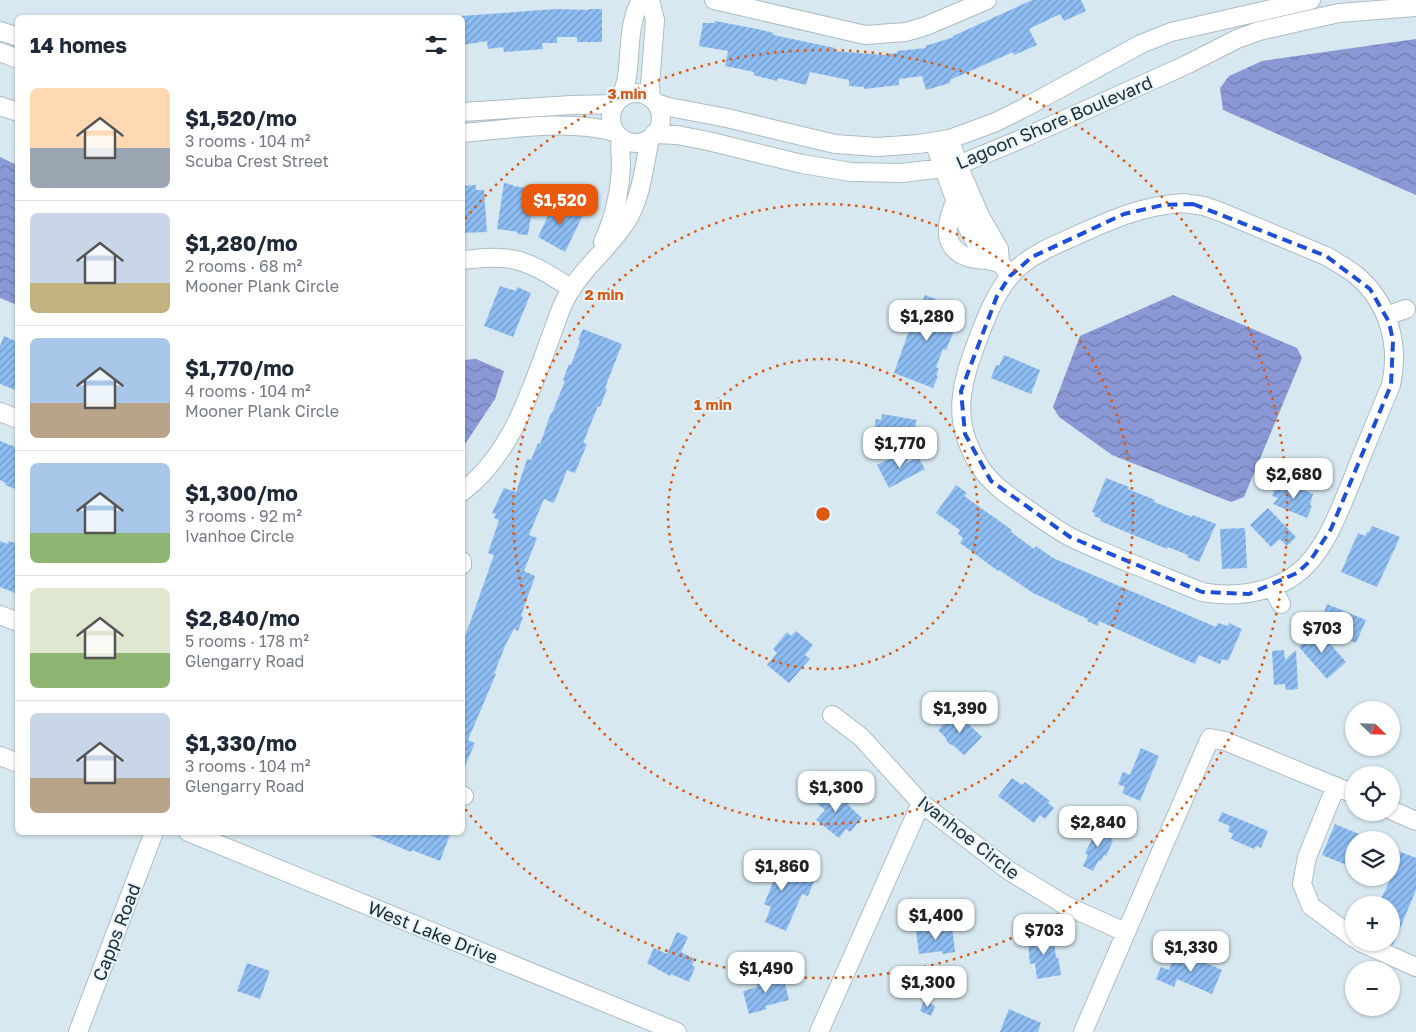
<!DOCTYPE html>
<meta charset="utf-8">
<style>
:root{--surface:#fff;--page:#f2f2f3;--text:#1f2937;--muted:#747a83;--line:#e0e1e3;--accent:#ea580c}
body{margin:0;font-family:"Golos Text",sans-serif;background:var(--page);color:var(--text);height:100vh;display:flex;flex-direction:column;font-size:19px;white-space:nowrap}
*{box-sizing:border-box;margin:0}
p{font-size:16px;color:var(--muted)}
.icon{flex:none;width:28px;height:28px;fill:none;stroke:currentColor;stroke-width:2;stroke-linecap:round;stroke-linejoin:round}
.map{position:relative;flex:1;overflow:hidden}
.details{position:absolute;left:15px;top:15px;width:450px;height:820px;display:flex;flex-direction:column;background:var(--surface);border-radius:8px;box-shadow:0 1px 4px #0004}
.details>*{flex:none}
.needle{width:32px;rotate:113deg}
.fabs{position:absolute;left:1345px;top:701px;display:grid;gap:10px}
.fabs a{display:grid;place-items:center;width:55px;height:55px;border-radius:50%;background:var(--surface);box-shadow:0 1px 4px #0004;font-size:25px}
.price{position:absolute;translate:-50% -42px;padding:0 11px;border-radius:10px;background:#fff;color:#222;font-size:16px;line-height:32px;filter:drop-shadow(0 1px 2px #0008)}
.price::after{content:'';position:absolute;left:50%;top:30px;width:15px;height:11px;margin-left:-8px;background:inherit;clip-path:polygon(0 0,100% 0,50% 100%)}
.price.current{background:var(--accent);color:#fff}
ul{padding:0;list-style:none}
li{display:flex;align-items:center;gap:15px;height:125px;padding:0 15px}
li+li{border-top:1px solid var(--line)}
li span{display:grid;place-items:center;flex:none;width:140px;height:100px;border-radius:8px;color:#555}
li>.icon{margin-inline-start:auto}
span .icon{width:60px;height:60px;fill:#fffc;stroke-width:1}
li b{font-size:21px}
h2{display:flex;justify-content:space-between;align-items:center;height:60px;padding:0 15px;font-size:21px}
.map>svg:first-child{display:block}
</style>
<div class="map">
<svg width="1416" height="1032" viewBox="0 0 1416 1032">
<defs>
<pattern id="water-waves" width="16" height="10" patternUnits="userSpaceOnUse" patternTransform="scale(1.25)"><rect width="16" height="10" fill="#8a99d6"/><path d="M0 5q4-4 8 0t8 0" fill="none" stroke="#717dae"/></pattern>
<pattern id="building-hatch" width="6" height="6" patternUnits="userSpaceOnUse" patternTransform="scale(1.25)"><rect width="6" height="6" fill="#8dbdf3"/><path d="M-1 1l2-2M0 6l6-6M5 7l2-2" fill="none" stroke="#739ac5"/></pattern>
</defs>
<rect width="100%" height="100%" fill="#d7e8f0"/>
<path fill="url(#water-waves)" d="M1416,39V195L1223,110L1220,88L1229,76L1262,61Z
M0,157L17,165V305L0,298Z
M1173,295L1297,348L1302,358L1244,497L1231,502L1112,455L1059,417L1053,407L1080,336Z
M476,359L504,371L495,399L463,447V360Z"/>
<path fill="url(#building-hatch)" d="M1032,0H1081L1086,11L1064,21L1060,14L1029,29L1037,45L1014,55L1013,52L950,80V83L926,90L922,76L899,79V85L864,89V87L849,86V80L810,72L806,85L778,78L777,81L753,75L754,72L725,66L728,51L699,46L703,23H714L715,21L757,29L774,33L773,35L835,48L834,51L883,55L897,53V51L926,48L925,46L954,37L953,36Z
M556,9L589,10V9H602V42H577V37H557V43H542L543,49L504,52L503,47L488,49L487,41L462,45V16Z
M504,183L513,185V186L535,189L528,235L517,234L518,232L497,229Z
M476,185V190H484L487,232L462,233V186Z
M555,201L583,215L565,252L538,237Z
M500,286L516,291L517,287L531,293L513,337L484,326Z
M925,295L953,306L949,316L959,319L946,350L943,349L936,367L939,369L936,375L938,376L933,388L894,373L912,322H914Z
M583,329L622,344L605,388L607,389L600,407L598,406L583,443L587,444L575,473L567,470L555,501L553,503L544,499L529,535L537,538L524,571L535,576L521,616L523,617L518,631L514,629L505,646L494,674H496L468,740L475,743L462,773V645L494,555L488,553L499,520L494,518L496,514L492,513L504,488L516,492L527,459L531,460L538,443L540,444L551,413H552L565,381L563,380L569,364L571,365L580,341L578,340Z
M4,336L18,342V391L0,384V346Z
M1004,355L1040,370L1031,394L991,378L996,365L999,366Z
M882,414L917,420L910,444L878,438L879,431L874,430L876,419L881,420Z
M0,441L18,448V490L5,485L6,483L0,480Z
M909,449L907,463L918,457L925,469L889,488L877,465Z
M1106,478L1129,487L1128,489L1155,500L1154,502L1192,517L1193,515L1216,524L1199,562L1187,557L1188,555L1168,547L1167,549L1100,521L1101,519L1094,516L1095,513L1092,512Z
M1285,482L1313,494L1310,505L1312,506L1307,518L1273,504L1278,498L1272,496L1276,486L1282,489Z
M956,485L967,493L964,496L1012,530L1011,532L1034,549L1036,546L1053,558L1216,627L1218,623L1228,626L1229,623L1242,629L1228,661L1222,659L1220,664L1199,655L1195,664L1099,621L1098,626L1087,621L1088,619L1061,607V606L1033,593L999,570L998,571L960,543L963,538L958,534L960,530L936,513Z
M1268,508L1296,537L1287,546L1280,539L1271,547L1250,525Z
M1372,526L1400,537L1377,587L1341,572L1358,533L1365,536L1367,532H1369Z
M1245,528L1247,568L1222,569L1220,529Z
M0,541L7,544L9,541L18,544V588L15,593L0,587Z
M1327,604L1366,620L1356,643L1319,627Z
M1318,630L1346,662L1327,679L1299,647Z
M796,631L813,645L805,655L810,659L789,683L767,665L777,653L773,649L787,632L791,636Z
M1284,650L1285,660L1296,650L1298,689L1286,690L1285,684L1274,685L1272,651Z
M956,712L982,737L964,755L954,746L948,743L945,737L938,730Z
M1141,748L1159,756L1140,801L1122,793L1125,787L1118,784L1123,772L1130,775Z
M1012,778L1022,785L1025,782L1050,801L1048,803L1054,808L1045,819L1040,815L1034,823L998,796Z
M825,786L849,803L848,805L862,818L850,832L846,829L839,838L816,820L825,810L813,800Z
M1222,812L1268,831L1261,848L1256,846L1254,849L1231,839L1233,834L1228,831L1230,826L1218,821Z
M1335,824L1373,840H1354V868L1322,855Z
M1099,826L1114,833L1111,840L1113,841L1106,856L1104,855L1101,861L1099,860L1093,871L1083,866L1088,855L1085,853Z
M363,832H451L440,861L412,850L411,852Z
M1391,848L1416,858V890L1393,945L1391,944V905H1378L1391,878Z
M757,857L814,881L808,896L802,894L786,931L765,922L771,907L764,904L774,880L751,870Z
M952,926L955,952L943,954L942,951L919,954L916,931Z
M677,932L688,937L681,952L695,959L692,965L695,967L689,982L671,974L670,976L647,963L654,948L667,954Z
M1053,933L1056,958L1058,957L1061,975L1037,979L1035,963L1030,964L1028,944H1033L1032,936Z
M1177,951L1222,970L1212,994L1177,979L1174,987L1156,979L1161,967L1169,970Z
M247,963L270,971L260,999L237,991Z
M783,975L789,1000L765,1006L767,1009L749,1014L743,991L757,987L756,982L760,981L759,979L772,976V978Z
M924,1001L935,1006L931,1016L920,1011Z
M1009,1009L1041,1023L1038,1032H1000Z"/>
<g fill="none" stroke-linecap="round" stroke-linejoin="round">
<g stroke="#acbcc4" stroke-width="20">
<path id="minor" d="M650,0L655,20L650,85L651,98
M714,0L865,35L906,32L926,26L987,0
M0,31L18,37
M0,52L18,59
M611 118a25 25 0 1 1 50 0a25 25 0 1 1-50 0Z
M620,98C633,74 626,44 634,18C635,12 638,6 641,0
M656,103L669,107L727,118L835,144L878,147L919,144L950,139L996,122L1022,109L1141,44L1171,32L1311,0
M0,106L18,112
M462,112L572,105L614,104
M462,133C512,129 567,119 615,132
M654,134L677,135L708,141L802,164L851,172L902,173L944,168L958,165L1019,140L1186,65L1237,39L1259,31L1339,13L1416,7
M950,139L958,165L980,216L999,249L1000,263L1010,276
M934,142C949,182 962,226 987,260L1000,263
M956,200C940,234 946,259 987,260
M1183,203L1204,206L1221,212L1326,256C1336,262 1347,268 1356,275C1389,303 1400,345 1391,385C1378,416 1365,447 1353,478C1341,506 1331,536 1311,560C1286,591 1240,599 1202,592C1176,582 1151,571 1125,561C1107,553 1088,546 1070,537C1054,528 1040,518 1026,508C1010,497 994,486 983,471C948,421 961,383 981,331C990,308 1000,284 1019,267C1035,253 1055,245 1075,236C1113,219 1141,206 1183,203Z
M603,242C614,218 620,192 621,165C621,156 619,147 621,138
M462,260C475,259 488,257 501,258C528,259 550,275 572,289
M1386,316L1406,309
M0,412L18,419
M462,492C512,453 529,395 550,339C555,326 559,312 565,300C580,270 608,250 626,222C642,197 644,166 650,138
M462,561V565
M1272,587L1281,604
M0,615L18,622
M832,715L861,737L921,803L1008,870L1065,905L1125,932
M0,756L18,763
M1336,786L1307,857L1302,884L1311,906L1354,938
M462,795L464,796
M1391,810L1416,821
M188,832L677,1032
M1360,942L1416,967
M78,1032L154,832
M819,1032L921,803
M1083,1032L1210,738L1225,741L1354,794"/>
</g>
<use href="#minor" stroke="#fff" stroke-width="18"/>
</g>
<path fill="none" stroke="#1d4ed8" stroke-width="4" stroke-dasharray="10 6" stroke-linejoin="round" d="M1193,204L1326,256L1370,289L1389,322L1393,341L1391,385L1331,529L1310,561L1297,573L1249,594L1202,592L1070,537L991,481L965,434L961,391L997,296L1010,276L1032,257L1124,214L1163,205Z"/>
<g fill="none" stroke="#de570e" stroke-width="2.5" stroke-dasharray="2.5 5">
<circle cx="823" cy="514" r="155"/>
<circle cx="823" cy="514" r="310"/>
<path d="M465 219A464 464 0 1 1 465 809"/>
</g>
<g text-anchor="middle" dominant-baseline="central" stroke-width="4" stroke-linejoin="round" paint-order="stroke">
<g font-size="18" fill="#262c30" stroke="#e4f5fe">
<text transform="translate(1054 122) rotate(-23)">Lagoon Shore Boulevard</text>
<text transform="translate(969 837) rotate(38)">Ivanhoe Circle</text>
<text transform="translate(116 932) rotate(-69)">Capps Road</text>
<text transform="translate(433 932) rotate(22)">West Lake Drive</text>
</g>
</g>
<circle cx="823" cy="514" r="8" fill="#de570e" stroke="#e4f5fe" stroke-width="2.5"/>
<g font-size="15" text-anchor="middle" font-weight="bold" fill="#de570e" stroke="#e4f5fe" stroke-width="4" stroke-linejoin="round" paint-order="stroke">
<text x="627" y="99">3 min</text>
<text x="604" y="300">2 min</text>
<text x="713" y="410">1 min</text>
</g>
</svg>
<div class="fabs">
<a><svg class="needle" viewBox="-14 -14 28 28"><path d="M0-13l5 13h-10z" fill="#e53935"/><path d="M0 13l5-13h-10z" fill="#747a83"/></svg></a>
<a><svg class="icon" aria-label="locate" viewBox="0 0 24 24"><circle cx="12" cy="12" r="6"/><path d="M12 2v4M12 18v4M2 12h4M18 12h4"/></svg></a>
<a><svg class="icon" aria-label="layers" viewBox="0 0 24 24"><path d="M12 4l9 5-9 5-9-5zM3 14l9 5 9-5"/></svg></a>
<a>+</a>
<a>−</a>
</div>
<b class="price current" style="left:560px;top:226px">$1,520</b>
<b class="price" style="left:927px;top:342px">$1,280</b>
<b class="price" style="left:900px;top:469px">$1,770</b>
<b class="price" style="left:1294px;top:500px">$2,680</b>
<b class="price" style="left:1322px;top:654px">$703</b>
<b class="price" style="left:960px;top:734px">$1,390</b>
<b class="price" style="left:836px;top:813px">$1,300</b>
<b class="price" style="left:1098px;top:848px">$2,840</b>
<b class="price" style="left:782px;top:892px">$1,860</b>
<b class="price" style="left:936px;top:941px">$1,400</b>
<b class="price" style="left:1044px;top:956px">$703</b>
<b class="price" style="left:1191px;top:973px">$1,330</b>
<b class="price" style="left:766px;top:994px">$1,490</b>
<b class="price" style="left:928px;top:1008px">$1,300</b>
<section class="details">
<h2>14 homes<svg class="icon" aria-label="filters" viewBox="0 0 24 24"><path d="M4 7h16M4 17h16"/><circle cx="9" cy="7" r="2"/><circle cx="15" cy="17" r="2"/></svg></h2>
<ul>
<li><span style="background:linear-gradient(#ffd9b3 60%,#9aa5b1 0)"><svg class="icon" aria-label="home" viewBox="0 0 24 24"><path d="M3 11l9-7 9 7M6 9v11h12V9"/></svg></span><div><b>$1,520/mo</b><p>3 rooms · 104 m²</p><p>Scuba Crest Street</p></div></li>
<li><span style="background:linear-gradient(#c9d6e8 70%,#c2b280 0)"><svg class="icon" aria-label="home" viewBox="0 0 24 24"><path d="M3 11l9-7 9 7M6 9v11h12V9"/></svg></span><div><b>$1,280/mo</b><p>2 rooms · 68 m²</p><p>Mooner Plank Circle</p></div></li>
<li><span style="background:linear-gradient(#a9c7e8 65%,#b9a48a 0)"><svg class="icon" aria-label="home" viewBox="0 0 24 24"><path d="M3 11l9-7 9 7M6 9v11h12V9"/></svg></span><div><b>$1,770/mo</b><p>4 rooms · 104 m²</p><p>Mooner Plank Circle</p></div></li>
<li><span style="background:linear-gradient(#a9c7e8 70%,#8fb573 0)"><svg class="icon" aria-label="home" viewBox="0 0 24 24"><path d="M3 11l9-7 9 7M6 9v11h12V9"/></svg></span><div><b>$1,300/mo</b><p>3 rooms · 92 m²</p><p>Ivanhoe Circle</p></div></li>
<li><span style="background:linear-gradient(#dfe7d0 65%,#8fb573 0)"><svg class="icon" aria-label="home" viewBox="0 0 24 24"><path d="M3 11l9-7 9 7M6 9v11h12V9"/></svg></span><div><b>$2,840/mo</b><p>5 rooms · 178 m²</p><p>Glengarry Road</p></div></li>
<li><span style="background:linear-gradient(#c9d6e8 65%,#b9a48a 0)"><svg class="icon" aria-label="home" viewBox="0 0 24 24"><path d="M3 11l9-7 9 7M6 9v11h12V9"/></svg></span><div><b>$1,330/mo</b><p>3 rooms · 104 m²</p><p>Glengarry Road</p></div></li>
</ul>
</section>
</div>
